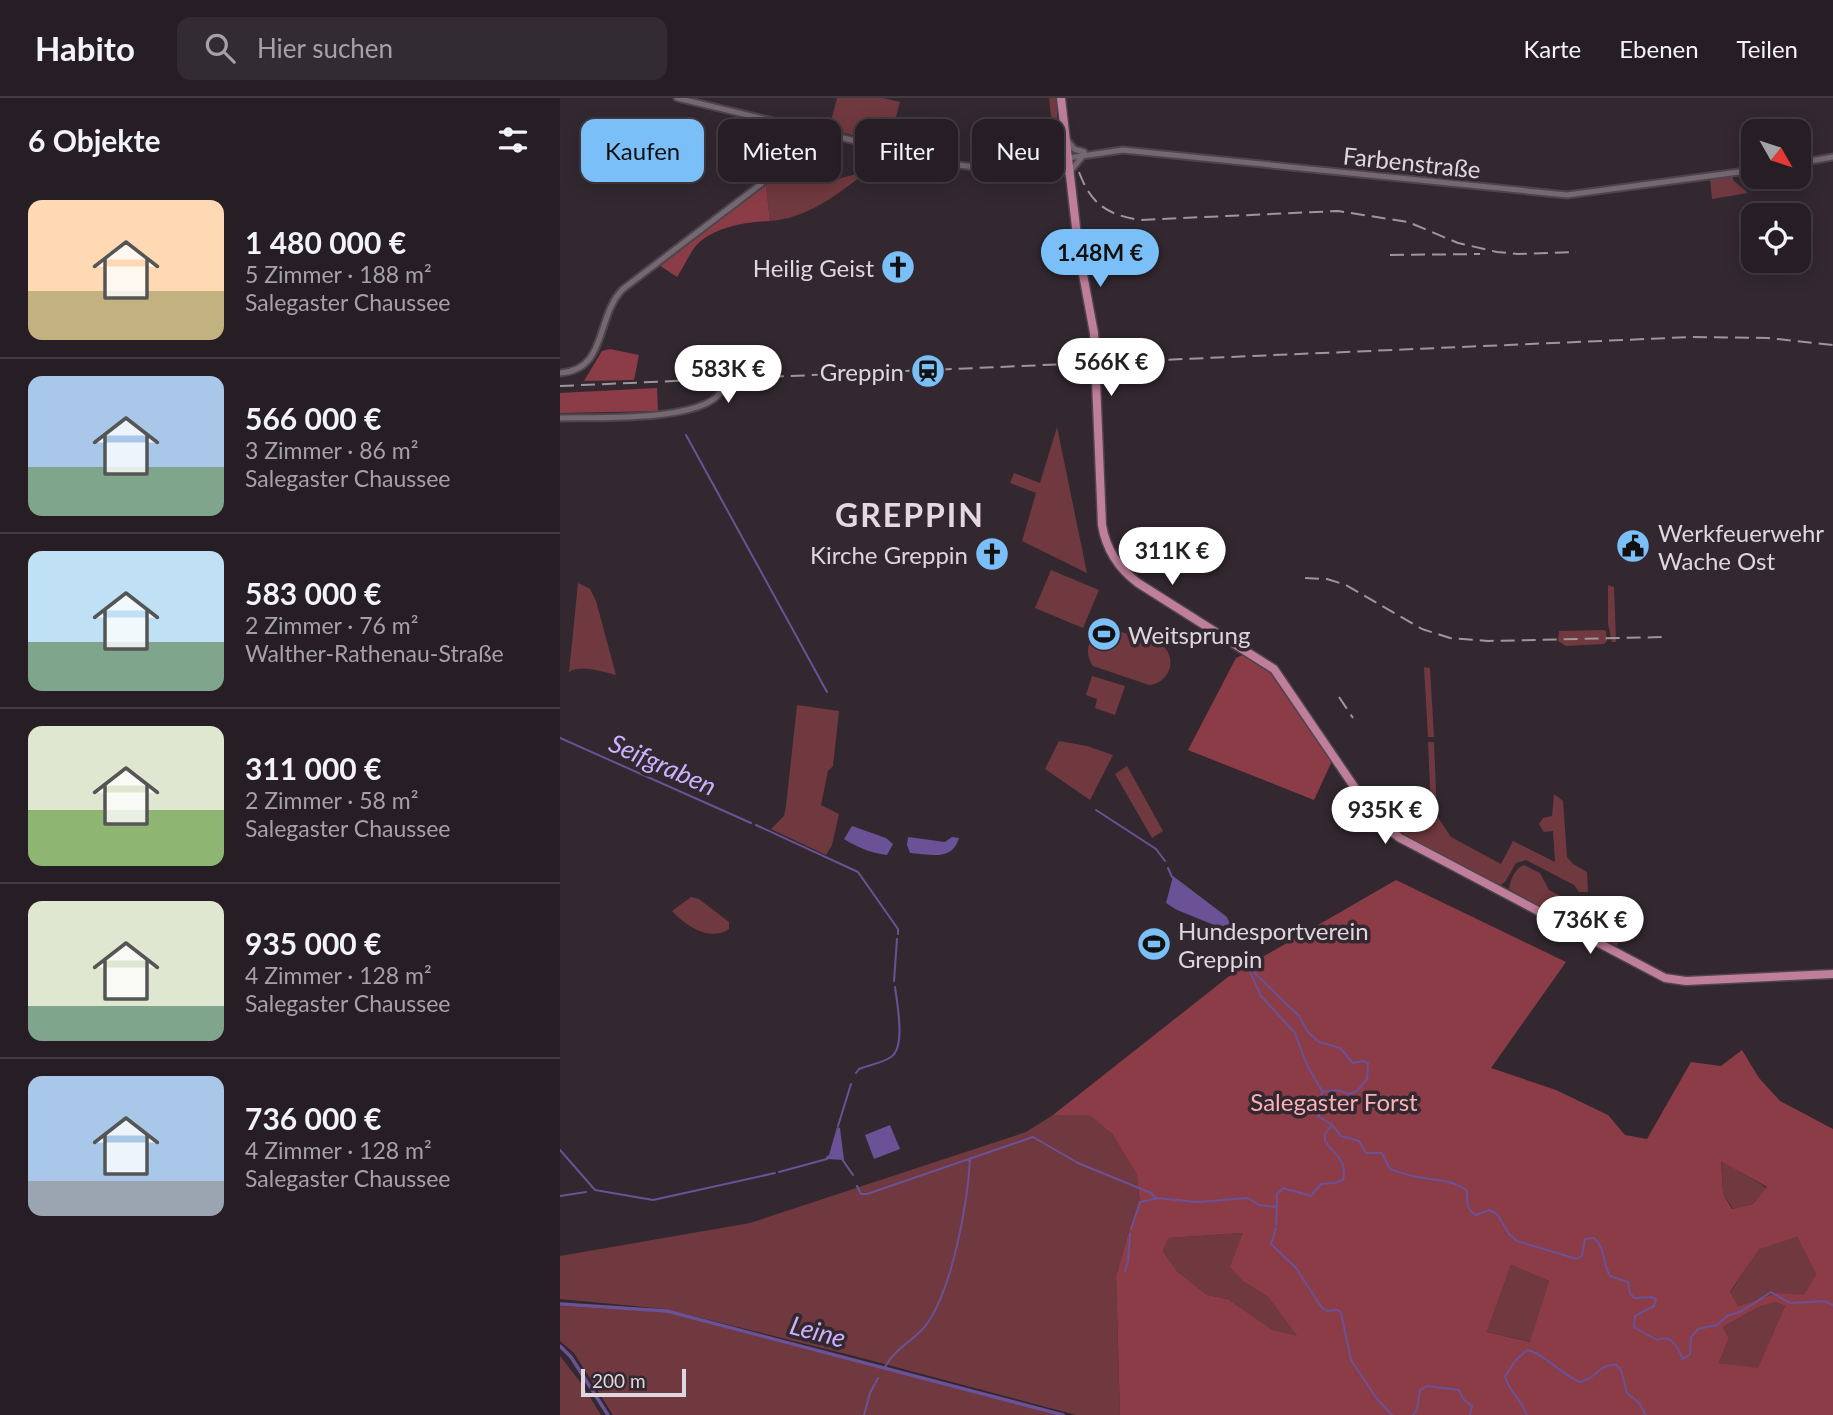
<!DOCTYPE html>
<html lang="de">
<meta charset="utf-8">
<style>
:root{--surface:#261e24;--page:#322b31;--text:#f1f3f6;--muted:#a4a2a6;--line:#423c41;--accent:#7abff8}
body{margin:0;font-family:Lato,sans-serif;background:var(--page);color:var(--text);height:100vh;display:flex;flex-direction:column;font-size:26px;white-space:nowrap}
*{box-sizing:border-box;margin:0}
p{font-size:23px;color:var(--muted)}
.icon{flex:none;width:38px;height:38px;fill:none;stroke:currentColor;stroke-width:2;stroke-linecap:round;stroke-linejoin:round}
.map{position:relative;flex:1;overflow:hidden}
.details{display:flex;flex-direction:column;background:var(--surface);width:560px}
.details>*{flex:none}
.banner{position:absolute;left:21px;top:21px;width:665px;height:63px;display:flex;gap:14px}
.needle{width:46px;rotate:129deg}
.buttons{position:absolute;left:1181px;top:21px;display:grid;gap:14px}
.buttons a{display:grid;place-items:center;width:70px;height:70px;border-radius:14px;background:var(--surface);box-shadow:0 4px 18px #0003,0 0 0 2px var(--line);font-size:35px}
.scale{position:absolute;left:21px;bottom:18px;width:105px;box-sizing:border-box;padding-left:7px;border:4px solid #ded7dc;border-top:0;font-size:19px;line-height:24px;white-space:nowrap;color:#ded7dc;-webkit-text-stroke:5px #332830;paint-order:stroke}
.price{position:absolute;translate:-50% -60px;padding:0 16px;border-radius:24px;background:#fff;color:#222;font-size:23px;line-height:46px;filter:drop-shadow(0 2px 4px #0008)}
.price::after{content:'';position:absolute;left:50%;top:42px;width:21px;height:16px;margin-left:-10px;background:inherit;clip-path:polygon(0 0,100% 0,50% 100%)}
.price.selected{background:var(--accent);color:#111}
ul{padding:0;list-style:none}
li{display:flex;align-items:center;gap:21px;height:175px;padding:0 28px}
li+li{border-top:2px solid var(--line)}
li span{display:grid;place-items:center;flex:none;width:196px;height:140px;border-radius:14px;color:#555}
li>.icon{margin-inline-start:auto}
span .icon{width:84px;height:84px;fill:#fffc;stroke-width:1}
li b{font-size:30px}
h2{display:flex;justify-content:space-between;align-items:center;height:84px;padding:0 28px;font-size:30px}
.chip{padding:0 24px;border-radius:14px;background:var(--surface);box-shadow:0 4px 18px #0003,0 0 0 2px var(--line);font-size:24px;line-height:63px}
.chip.selected{background:var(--accent);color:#111}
header{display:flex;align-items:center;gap:42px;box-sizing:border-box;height:98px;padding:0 35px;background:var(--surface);border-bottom:2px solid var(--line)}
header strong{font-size:33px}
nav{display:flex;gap:38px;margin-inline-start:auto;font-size:24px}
.search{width:490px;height:63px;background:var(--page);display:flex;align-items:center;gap:18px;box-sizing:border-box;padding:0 24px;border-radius:14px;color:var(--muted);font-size:26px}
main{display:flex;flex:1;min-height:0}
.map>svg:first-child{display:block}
</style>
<header>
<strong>Habito</strong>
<div class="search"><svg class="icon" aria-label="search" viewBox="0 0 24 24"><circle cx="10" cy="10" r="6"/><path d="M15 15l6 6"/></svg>Hier suchen</div>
<nav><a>Karte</a><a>Ebenen</a><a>Teilen</a></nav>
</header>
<main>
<section class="details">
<h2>6 Objekte<svg class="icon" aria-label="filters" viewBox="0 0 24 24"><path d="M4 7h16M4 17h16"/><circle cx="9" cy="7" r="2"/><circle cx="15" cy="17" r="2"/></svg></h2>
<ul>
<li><span style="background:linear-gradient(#ffd9b3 65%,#c2b280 0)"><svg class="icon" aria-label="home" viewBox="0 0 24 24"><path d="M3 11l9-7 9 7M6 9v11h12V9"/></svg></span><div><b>1 480 000 €</b><p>5 Zimmer · 188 m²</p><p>Salegaster Chaussee</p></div></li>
<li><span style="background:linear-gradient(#a9c7e8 65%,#7fa58c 0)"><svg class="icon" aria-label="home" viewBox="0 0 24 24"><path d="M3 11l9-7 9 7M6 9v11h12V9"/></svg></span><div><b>566 000 €</b><p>3 Zimmer · 86 m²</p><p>Salegaster Chaussee</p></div></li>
<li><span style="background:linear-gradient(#bfe0f5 65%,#7fa58c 0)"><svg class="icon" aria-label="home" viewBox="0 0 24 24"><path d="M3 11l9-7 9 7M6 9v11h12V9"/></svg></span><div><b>583 000 €</b><p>2 Zimmer · 76 m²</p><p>Walther-Rathenau-Straße</p></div></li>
<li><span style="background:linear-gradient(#dfe7d0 60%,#8fb573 0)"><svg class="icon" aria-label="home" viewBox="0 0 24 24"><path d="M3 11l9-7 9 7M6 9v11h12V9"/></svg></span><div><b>311 000 €</b><p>2 Zimmer · 58 m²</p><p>Salegaster Chaussee</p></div></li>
<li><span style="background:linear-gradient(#dfe7d0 75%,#7fa58c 0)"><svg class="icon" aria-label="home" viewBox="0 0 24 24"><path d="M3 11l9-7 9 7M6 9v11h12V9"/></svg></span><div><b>935 000 €</b><p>4 Zimmer · 128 m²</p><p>Salegaster Chaussee</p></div></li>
<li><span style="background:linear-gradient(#a9c7e8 75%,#9aa5b1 0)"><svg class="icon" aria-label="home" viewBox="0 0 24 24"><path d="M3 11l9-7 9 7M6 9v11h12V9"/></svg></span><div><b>736 000 €</b><p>4 Zimmer · 128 m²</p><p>Salegaster Chaussee</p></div></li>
</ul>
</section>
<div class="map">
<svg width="1273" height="1317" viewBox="0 0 1273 1317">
<rect width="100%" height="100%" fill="#332830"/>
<path fill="#70393f" d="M277,0H323L340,4L329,44L326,46L269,31Z
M489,0H497V44L494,52C478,63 449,66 430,67L451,64L457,48L470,49L486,41V38L493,37Z
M220,46L271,56L277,81L297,76L299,80C274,99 244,121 210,123L206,87L213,72Z
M1173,78V82L1188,95L1152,101L1150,81Z
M497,329L527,475L462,443L476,395L450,385L454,375L480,385Z
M491,472L539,492L523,530L475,510Z
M18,485L30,491L36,503L56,577C42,574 22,566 9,574Z
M1048,487L1054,489L1056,544H1052L1048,526Z
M547,529L603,548C618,562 609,585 589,587L533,568C522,551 530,537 547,529Z
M1044,532L1046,533L1047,543L1044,546L1006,548L998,543L999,533Z
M864,569L870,570L874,639H868Z
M532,578L565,588L555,617L535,610L537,601L526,597Z
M237,607L279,613L273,668L268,673L261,707L279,716L272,747L266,757L211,731L224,718L226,708Z
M499,643L527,648L553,657L530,702L485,671Z
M868,644H874L877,718L891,739L941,766L953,743L995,764L993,733L984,734L979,726L983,720L992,718L994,696L1003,703L1007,759L1013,766L1027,774L1028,794H1019L1014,787L966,762L956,765L945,784L940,787C893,763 837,744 807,699L838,702L842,698L859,708L871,711Z
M567,668L603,733L592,740L555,676Z
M964,767L980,775L989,792L1048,823L1067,825V831L1057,848L1025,833L1011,823L995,818L949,791C950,782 955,770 964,767Z
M131,799L139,801L169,824V831C150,844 126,828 112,813Z
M493,1017H529L552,1036L577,1077L580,1107L570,1129L556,1178L560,1317H516L298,1259L105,1211L0,1201V1158L190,1125L466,1034Z
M1161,1062L1207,1090L1193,1106L1173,1111L1163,1095Z
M684,1135V1184L708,1199L738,1239L713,1232L668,1201L647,1197L617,1173L603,1153L607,1140Z
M1237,1139L1256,1176L1244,1198L1217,1195L1178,1208L1170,1195L1199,1150Z
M951,1167L989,1183L971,1244L927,1234Z
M1216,1204L1225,1208L1198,1271L1159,1265L1169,1240L1163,1229L1199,1209Z
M0,1208L105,1214L497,1317H53L14,1255L0,1243Z
M0,1258L21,1285L41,1317H0Z"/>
<path fill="#8c3c47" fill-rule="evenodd" d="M206,87L210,123C186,124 151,129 134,150C128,159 123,170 117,179L99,167Z
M50,251L79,257L74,282L24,283L42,253Z
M97,290L98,313L0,315V295Z
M685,556L714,576L772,663L754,702L628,652L676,560Z
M836,782L1006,864L931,970L996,992L1048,1017L1065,1037L1087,1041L1131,964L1161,968L1182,952L1199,980L1220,1003L1273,1031V1317H560L556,1178L570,1129L580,1107L577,1077L552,1036L529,1017H493L668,879ZM1161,1063L1207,1089L1193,1106L1172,1111L1163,1095ZM683,1135L670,1169L684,1184L708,1199L737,1238L713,1232L668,1201L647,1197L617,1173L603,1153L608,1140ZM1237,1139L1256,1176L1244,1197L1217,1195L1178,1208L1170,1194L1199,1151ZM951,1167L989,1183L970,1244L927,1234ZM1216,1204L1225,1208L1198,1270L1159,1265L1169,1240L1163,1229L1199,1209Z"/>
<path fill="#6b5195" d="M292,728L326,740L333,746L327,757C310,755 297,749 284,741Z
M348,739L385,744L392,739L399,740C392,764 370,756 350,755L347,747Z
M613,778L667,819L670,826L659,829L617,812L606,805Z
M330,1027L340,1051L314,1061L305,1037Z
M277,1029L280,1030L284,1062L266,1061V1059L269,1057Z"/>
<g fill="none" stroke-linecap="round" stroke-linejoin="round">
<path stroke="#6b5195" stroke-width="2" d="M126,337L267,594
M0,640L191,725
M536,712L596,751L605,763
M196,727L298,774L338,831V836
M608,770L612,779
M683,864L739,918L748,934L759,944L780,950L793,965L803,963L808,965L807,981L798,992L790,996L776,992L762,994L758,1018L771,1026
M690,874L701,898L735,935L747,967L762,993
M334,883L337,841
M296,975L299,971C309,967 322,965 331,959C346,949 337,905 335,889
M278,1028L291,986
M0,1052L35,1092L93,1102L215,1075
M282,1061L293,1077
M219,1074L267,1061
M297,1088L301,1096H307L473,1039L518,1065L591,1095L596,1100L637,1104L688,1100L699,1107L717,1109V1096L723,1090C732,1093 742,1095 751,1098L761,1086L775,1085L783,1082C788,1063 774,1056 765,1043V1036L772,1027L781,1038L799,1043L806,1055H822L830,1071C839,1074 849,1078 858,1079C875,1083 893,1081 907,1093C907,1103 906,1112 916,1117L929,1112L937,1116L949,1136L957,1143L1017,1161L1022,1158L1025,1141L1034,1140C1046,1150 1042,1165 1050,1178L1068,1184L1070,1195L1074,1200L1091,1199L1096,1201L1094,1208L1075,1218L1074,1229L1097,1242C1112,1236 1118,1250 1123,1261L1130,1256L1131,1239L1138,1231L1157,1227L1167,1218L1182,1213L1211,1194L1230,1205L1265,1203L1273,1207
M0,1098L26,1094
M716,1127L717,1110
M716,1130L711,1146L736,1170L762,1210L767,1213L778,1212L781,1215L791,1262L817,1301L832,1317
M571,1131L580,1104L595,1101
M565,1173L568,1163L570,1136
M325,1269C335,1249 358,1241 369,1223C393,1186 408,1104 410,1060
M304,1317L310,1295L318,1280
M853,1317L857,1312L860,1292L867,1288L899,1292L904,1302L912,1308L910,1317
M967,1317C961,1301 949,1293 945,1279L955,1263L967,1252C983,1255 1002,1277 1020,1284C1034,1282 1041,1265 1056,1267L1061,1272L1067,1295L1079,1305L1086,1317"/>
<path stroke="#6b5195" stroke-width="3.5" d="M0,1206L107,1213L503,1317
M0,1248L11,1259L48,1317"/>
<g stroke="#4e444b" stroke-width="9">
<path id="minor" d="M117,0L391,66L414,69L439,70L563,52L1007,97L1194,72
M508,43L514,51L524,54
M491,61L508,76L522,59
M491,61L500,51L504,37
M1239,65L1273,59
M0,275C48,272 35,219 63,191L201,86L209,71L220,25
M0,320C31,319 153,325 163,289"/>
</g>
<g stroke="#4e444b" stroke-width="11">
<path id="major" d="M501,0L519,155L534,235L542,427C546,451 558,470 578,485L714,571L812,715L824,728L840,740L1105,880L1126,883L1273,876"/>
</g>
<use href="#minor" stroke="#756871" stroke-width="5"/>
<use href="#major" stroke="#bf7e99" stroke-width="8"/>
<path stroke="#9f969c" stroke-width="2" stroke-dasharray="14 7" stroke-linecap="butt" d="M519,74C531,106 546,116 579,122L778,113L848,124L898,145L937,154L958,156L1016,154
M830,157L920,156
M0,288L1132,239L1208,240L1273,247
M745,480L767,481L786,487L862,531L890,540L928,543L1105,539
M779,599L793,620"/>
</g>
<defs>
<g id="church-disc" transform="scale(1.75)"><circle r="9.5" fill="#7abff8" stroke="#332830"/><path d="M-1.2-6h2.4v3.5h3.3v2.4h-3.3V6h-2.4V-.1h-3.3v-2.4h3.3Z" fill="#111"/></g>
<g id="station-disc" transform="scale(1.75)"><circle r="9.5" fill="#7abff8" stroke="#332830"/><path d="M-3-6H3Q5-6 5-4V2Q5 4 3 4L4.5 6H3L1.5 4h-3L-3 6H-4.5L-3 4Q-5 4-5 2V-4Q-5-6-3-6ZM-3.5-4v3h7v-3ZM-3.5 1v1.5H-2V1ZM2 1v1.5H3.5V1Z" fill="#111"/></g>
<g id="civic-disc" transform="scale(1.75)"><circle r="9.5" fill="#7abff8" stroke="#332830"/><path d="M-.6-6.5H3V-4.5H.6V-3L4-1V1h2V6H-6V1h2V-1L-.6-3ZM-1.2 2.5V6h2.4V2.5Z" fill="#111"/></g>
<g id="stadium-disc" transform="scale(1.75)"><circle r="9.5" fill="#7abff8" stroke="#332830"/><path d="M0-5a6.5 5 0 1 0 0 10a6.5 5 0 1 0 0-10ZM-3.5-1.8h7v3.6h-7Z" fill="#111"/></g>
</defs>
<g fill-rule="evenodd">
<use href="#church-disc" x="338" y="169"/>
<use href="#station-disc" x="368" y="273"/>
<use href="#civic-disc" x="1073" y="448"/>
<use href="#church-disc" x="432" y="456"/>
<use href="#stadium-disc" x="544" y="536"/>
<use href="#stadium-disc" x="594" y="846"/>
</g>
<g text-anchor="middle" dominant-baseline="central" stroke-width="7" stroke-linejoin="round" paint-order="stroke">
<g font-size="24" fill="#ded7dc" stroke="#332830">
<text transform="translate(852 64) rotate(6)">Farbenstraße</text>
</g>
<g font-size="24" fill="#ded7dc" stroke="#332830" text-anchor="end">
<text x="314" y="169">Heilig Geist</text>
<text x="344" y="273">Greppin</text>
<text x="1098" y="434" text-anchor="start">Werkfeuerwehr<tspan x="1098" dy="28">Wache Ost</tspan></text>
<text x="408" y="456">Kirche Greppin</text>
<text x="568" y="536" text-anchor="start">Weitsprung</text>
<text x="618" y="832" text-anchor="start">Hundesportverein<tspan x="618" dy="28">Greppin</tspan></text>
</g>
<g font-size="24" fill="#f9b1b7" stroke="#332830">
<text x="774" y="1003">Salegaster Forst</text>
</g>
<g font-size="26" font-style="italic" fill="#cdb1ff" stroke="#332830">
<text transform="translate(103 666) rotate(24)">Seifgraben</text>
<text transform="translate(258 1233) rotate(15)">Leine</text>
</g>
<g font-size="32" font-weight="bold" letter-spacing="2" fill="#e6d7e1" stroke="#332830">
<text x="350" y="416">GREPPIN</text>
</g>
</g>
</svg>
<div class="buttons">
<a><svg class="needle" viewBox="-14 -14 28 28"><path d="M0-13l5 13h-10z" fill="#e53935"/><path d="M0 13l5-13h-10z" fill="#a4a2a6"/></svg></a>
<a><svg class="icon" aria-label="locate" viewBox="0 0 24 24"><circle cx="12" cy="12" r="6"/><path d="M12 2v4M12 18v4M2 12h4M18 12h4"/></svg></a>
</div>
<div class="scale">200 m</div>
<b class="price selected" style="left:540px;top:191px">1.48M €</b>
<b class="price" style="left:551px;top:300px">566K €</b>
<b class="price" style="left:168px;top:307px">583K €</b>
<b class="price" style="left:612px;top:489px">311K €</b>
<b class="price" style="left:825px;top:748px">935K €</b>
<b class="price" style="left:1030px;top:858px">736K €</b>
<div class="banner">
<a class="chip selected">Kaufen</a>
<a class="chip">Mieten</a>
<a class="chip">Filter</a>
<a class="chip">Neu</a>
</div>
</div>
</main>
